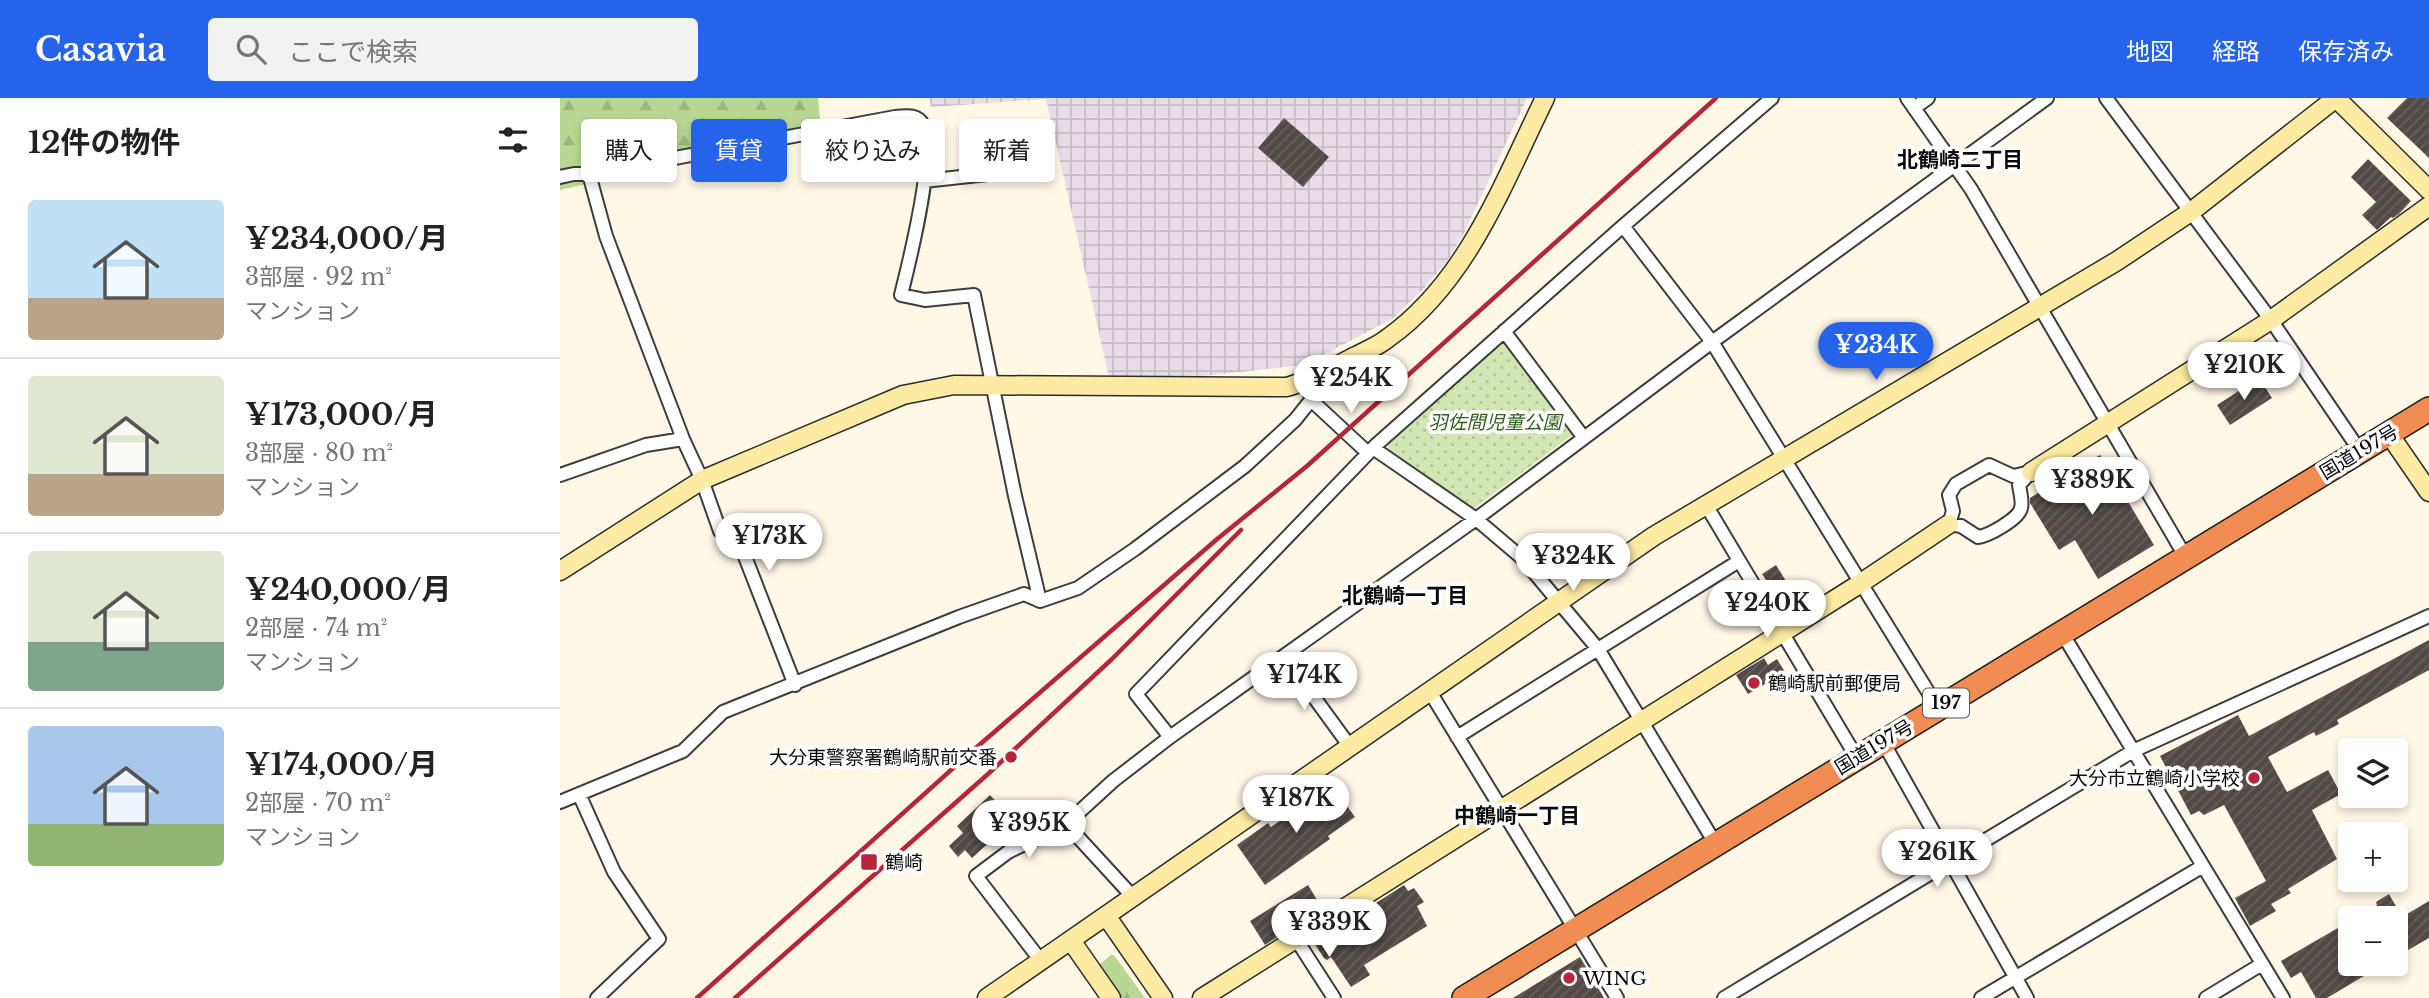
<!DOCTYPE html>
<html lang="ja">
<meta charset="utf-8">
<style>
:root{--surface:#fff;--page:#f2f2f2;--text:#222;--muted:#767676;--line:#e0e0e0;--accent:#2563eb}
body{margin:0;font-family:"Libre Baskerville","Noto Sans JP",serif;background:var(--page);color:var(--text);height:100vh;display:flex;flex-direction:column;font-size:26px;white-space:nowrap}
*{box-sizing:border-box;margin:0}
p{font-size:23px;color:var(--muted)}
.icon{flex:none;width:38px;height:38px;fill:none;stroke:currentColor;stroke-width:2;stroke-linecap:round;stroke-linejoin:round}
.map{position:relative;flex:1;overflow:hidden}
.sheet{display:flex;flex-direction:column;background:var(--surface);width:560px}
.sheet>*{flex:none}
.banner{position:absolute;left:21px;top:21px;width:665px;height:63px;display:flex;gap:14px}
.fabs{position:absolute;left:1778px;top:640px;display:grid;gap:14px}
.fabs a{display:grid;place-items:center;width:70px;height:70px;border-radius:7px;background:var(--surface);box-shadow:0 4px 10px #0003;font-size:35px}
.price{position:absolute;translate:-50% -60px;padding:0 16px;border-radius:24px;background:#fff;color:#222;font-size:23px;line-height:46px;filter:drop-shadow(0 2px 4px #0008)}
.price::after{content:'';position:absolute;left:50%;top:42px;width:21px;height:16px;margin-left:-10px;background:inherit;clip-path:polygon(0 0,100% 0,50% 100%)}
.price.active{background:var(--accent);color:#fff}
ul{padding:0;list-style:none}
li{display:flex;align-items:center;gap:21px;height:175px;padding:0 28px}
li+li{border-top:2px solid var(--line)}
li span{display:grid;place-items:center;flex:none;width:196px;height:140px;border-radius:7px;color:#555}
li>.icon{margin-inline-start:auto}
span .icon{width:84px;height:84px;fill:#fffc;stroke-width:1}
li b{font-size:30px}
h2{display:flex;justify-content:space-between;align-items:center;height:84px;padding:0 28px;font-size:30px}
.tag{padding:0 24px;border-radius:7px;background:var(--surface);box-shadow:0 4px 10px #0003;font-size:24px;line-height:63px}
.tag.active{background:var(--accent);color:#fff}
header{display:flex;align-items:center;gap:42px;box-sizing:border-box;height:98px;padding:0 35px;background:var(--accent);color:#fff}
header strong{font-size:33px}
nav{display:flex;gap:38px;margin-inline-start:auto;font-size:24px}
.search{width:490px;height:63px;background:var(--page);display:flex;align-items:center;gap:18px;box-sizing:border-box;padding:0 24px;border-radius:7px;color:var(--muted);font-size:26px}
main{display:flex;flex:1;min-height:0}
.map>svg:first-child{display:block}
</style>
<header>
<strong>Casavia</strong>
<div class="search"><svg class="icon" aria-label="search" viewBox="0 0 24 24"><circle cx="10" cy="10" r="6"/><path d="M15 15l6 6"/></svg>ここで検索</div>
<nav><a>地図</a><a>経路</a><a>保存済み</a></nav>
</header>
<main>
<section class="sheet">
<h2>12件の物件<svg class="icon" aria-label="filters" viewBox="0 0 24 24"><path d="M4 7h16M4 17h16"/><circle cx="9" cy="7" r="2"/><circle cx="15" cy="17" r="2"/></svg></h2>
<ul>
<li><span style="background:linear-gradient(#bfe0f5 70%,#b9a48a 0)"><svg class="icon" aria-label="home" viewBox="0 0 24 24"><path d="M3 11l9-7 9 7M6 9v11h12V9"/></svg></span><div><b>¥234,000/月</b><p>3部屋 · 92 m²</p><p>マンション</p></div></li>
<li><span style="background:linear-gradient(#dfe7d0 70%,#b9a48a 0)"><svg class="icon" aria-label="home" viewBox="0 0 24 24"><path d="M3 11l9-7 9 7M6 9v11h12V9"/></svg></span><div><b>¥173,000/月</b><p>3部屋 · 80 m²</p><p>マンション</p></div></li>
<li><span style="background:linear-gradient(#dfe7d0 65%,#7fa58c 0)"><svg class="icon" aria-label="home" viewBox="0 0 24 24"><path d="M3 11l9-7 9 7M6 9v11h12V9"/></svg></span><div><b>¥240,000/月</b><p>2部屋 · 74 m²</p><p>マンション</p></div></li>
<li><span style="background:linear-gradient(#a9c7e8 70%,#8fb573 0)"><svg class="icon" aria-label="home" viewBox="0 0 24 24"><path d="M3 11l9-7 9 7M6 9v11h12V9"/></svg></span><div><b>¥174,000/月</b><p>2部屋 · 70 m²</p><p>マンション</p></div></li>
</ul>
</section>
<div class="map">
<svg width="1869" height="900" viewBox="0 0 1869 900">
<defs>
<pattern id="industrial-grid" width="8" height="8" patternUnits="userSpaceOnUse" patternTransform="scale(1.75)"><rect width="8" height="8" fill="#e7dde9"/><path d="M0 4h8M4 0v8" fill="none" stroke="#c5bcc6"/></pattern>
<pattern id="forest-firs" width="22" height="20" patternUnits="userSpaceOnUse" patternTransform="scale(1.75)"><rect width="22" height="20" fill="#b7d792"/><path d="M5 1l3.5 6h-7zM16 11l3.5 6h-7z" fill="#9cb77d"/></pattern>
<pattern id="park-dots" width="8" height="8" patternUnits="userSpaceOnUse" patternTransform="scale(1.75)"><rect width="8" height="8" fill="#d2e6b3"/><path d="M2 2h.1M6 6h.1" fill="none" stroke="#b3c499" stroke-width="1.8" stroke-linecap="round"/></pattern>
<pattern id="building-hatch" width="6" height="6" patternUnits="userSpaceOnUse" patternTransform="scale(1.75)"><rect width="6" height="6" fill="#524a46"/><path d="M-1 1l2-2M0 6l6-6M5 7l2-2" fill="none" stroke="#66605c"/></pattern>
</defs>
<rect width="100%" height="100%" fill="#fff8e7"/>
<path fill="url(#industrial-grid)" d="M369,0H967L903,137L888,162L863,191L832,221L744,267L551,288L486,1L371,9Z"/>
<path fill="url(#forest-firs)" d="M0,0H258L261,32L0,92Z
M551,857H554L585,900H562L539,867Z"/>
<path fill="url(#park-dots)" d="M940,243L949,244L1012,330L1011,338L916,409H909L828,351V345Z"/>
<path fill="url(#building-hatch)" d="M1847,0H1869V60L1827,20Z
M724,20L769,59L743,89L698,50Z
M1808,61L1851,103L1839,116L1833,120L1831,119L1817,132L1802,117L1816,104L1791,79Z
M1699,280L1712,300L1670,327L1657,307Z
M1540,357L1594,447L1538,481L1515,442L1499,452L1470,405V400Z
M1216,467L1241,507L1225,518L1222,517L1202,485L1206,482L1202,476Z
M1869,542V572L1777,622L1779,626L1756,638L1754,634L1708,659L1727,694L1768,672L1781,696L1752,712L1777,761L1728,791L1731,795L1711,806L1716,813L1690,828L1675,800L1706,783L1664,707L1644,717L1639,713L1631,717L1600,658L1678,617L1689,638Z
M1204,560L1208,567L1217,561L1225,574L1188,596L1176,577Z
M772,687L795,719L768,738L770,741L705,787L677,747L708,725L711,729Z
M430,697L447,715L426,733L433,741L412,760L405,752L398,759L389,748L403,735L397,728Z
M748,787L762,810L705,847L690,823Z
M844,787L848,793L854,790L864,804L857,808L867,828L804,867L810,877L791,889L771,859L767,862L764,860L754,845Z
M1829,796L1842,819L1869,803V840L1836,859V823L1839,821H1795L1817,807L1816,804Z
M1790,823V866H1824L1767,900H1756L1741,874L1731,880L1721,863Z
M1020,859L1044,900H953Z"/>
<g fill="none" stroke-linecap="round" stroke-linejoin="round">
<g stroke="#3d3d3d" stroke-width="16">
<path id="street" d="M1347,0L1411,91L1625,458
M1546,0L1711,222L1800,353
M1354,10L1368,0
M0,79L14,76H29
M364,83L465,72
M1063,128L1152,244L1378,610
M944,233L1024,340
M751,302L808,355
M813,350L916,421L962,460L1038,551L1155,745
M1429,367L1453,378L1471,374L1459,387C1460,394 1463,404 1461,410C1459,421 1428,438 1418,439L1401,428L1389,426L1393,413L1389,397L1396,386Z
M0,377L86,347L123,341
M1146,407L1297,660
M1502,535L1723,900
M724,558L791,650
M235,587L184,456L160,433L142,382L123,341L46,138L29,76L335,19C346,18 358,16 363,27C377,54 349,165 341,197L365,202L414,197L455,398L480,503
M870,594L1057,900
M610,639L576,596L816,347L1063,128L1212,0
M897,639L1179,463
M1323,644L1467,900
M19,696L54,774L99,841L37,900
M0,704L123,653L163,614L399,519L464,496L480,503L518,490L575,451L685,368L735,322L751,302L749,283
M506,726L553,683L610,639L916,421L1152,244L1487,0
M736,841L774,900
M481,863L416,778L448,754L506,726L574,800
M1164,900L1573,653L1869,518
M1421,900L1643,768
M1646,900L1702,866"/>
</g>
<g stroke="#2c2c2c" stroke-width="21">
<path id="secondary" d="M1776,0L1869,92
M1829,336L1869,394
M1471,374L1711,222L1869,108
M0,473L142,382L343,297L394,287L727,289C750,282 769,272 790,261C803,254 817,249 828,240C908,183 943,85 985,0
M547,819L603,900
M512,844L551,900
M427,900L1094,438L1557,163L1632,113L1776,0
M642,900L1301,485L1389,426"/>
</g>
<g stroke="#1b1b1b" stroke-width="26">
<path id="highway" d="M904,900L1869,311"/>
</g>
<use href="#street" stroke="#fff" stroke-width="12"/>
<use href="#secondary" stroke="#fdeba3" stroke-width="18"/>
<use href="#highway" stroke="#f18d52" stroke-width="23"/>
<path stroke="#b5263a" stroke-width="4.5" d="M137,900L410,655L656,442L747,368L1156,0
M175,900L428,676L552,561L681,432"/>
</g>
<g fill="#b5263a" stroke="#fff" stroke-width="2.5">
<circle cx="1194" cy="585" r="7"/>
<circle cx="451" cy="659" r="7"/>
<circle cx="1694" cy="680" r="7"/>
<rect x="300" y="755" width="18" height="18" rx="3.5"/>
<circle cx="1009" cy="880" r="7"/>
</g>
<g text-anchor="middle" dominant-baseline="central" stroke-width="7" stroke-linejoin="round" paint-order="stroke">
<rect fill="#fff" stroke="#545454" stroke-width="2" x="1363" y="590.5" width="46" height="29" rx="5"/>
<g font-size="18" font-weight="bold" fill="#0a0a0a">
<text x="1386" y="605">197</text>
</g>
<g font-size="19" font-style="italic" fill="#305e1d" stroke="#fff">
<text x="935" y="324">羽佐間児童公園</text>
</g>
<g font-size="19" fill="#0a0a0a" stroke="#fff">
<text transform="translate(1799 354) rotate(-31)">国道197号</text>
<text transform="translate(1314 649) rotate(-31)">国道197号</text>
</g>
<g font-size="19" fill="#0a0a0a" stroke="#fff" text-anchor="start">
<text x="1208" y="585">鶴崎駅前郵便局</text>
<text x="437" y="659" text-anchor="end">大分東警察署鶴崎駅前交番</text>
<text x="1680" y="680" text-anchor="end">大分市立鶴崎小学校</text>
<text x="325" y="764">鶴崎</text>
<text x="1023" y="880">WING</text>
</g>
<g font-size="21" font-weight="bold" fill="#0a0a0a" stroke="#fff">
<text x="1400" y="62">北鶴崎二丁目</text>
<text x="845" y="498">北鶴崎一丁目</text>
<text x="957" y="718">中鶴崎一丁目</text>
</g>
</g>
</svg>
<div class="fabs">
<a><svg class="icon" aria-label="layers" viewBox="0 0 24 24"><path d="M12 4l9 5-9 5-9-5zM3 14l9 5 9-5"/></svg></a>
<a>+</a>
<a>−</a>
</div>
<b class="price active" style="left:1316px;top:284px">¥234K</b>
<b class="price" style="left:1684px;top:304px">¥210K</b>
<b class="price" style="left:791px;top:317px">¥254K</b>
<b class="price" style="left:1532px;top:419px">¥389K</b>
<b class="price" style="left:209px;top:475px">¥173K</b>
<b class="price" style="left:1013px;top:495px">¥324K</b>
<b class="price" style="left:1207px;top:542px">¥240K</b>
<b class="price" style="left:744px;top:614px">¥174K</b>
<b class="price" style="left:736px;top:737px">¥187K</b>
<b class="price" style="left:469px;top:762px">¥395K</b>
<b class="price" style="left:1377px;top:791px">¥261K</b>
<b class="price" style="left:769px;top:861px">¥339K</b>
<div class="banner">
<a class="tag">購入</a>
<a class="tag active">賃貸</a>
<a class="tag">絞り込み</a>
<a class="tag">新着</a>
</div>
</div>
</main>
